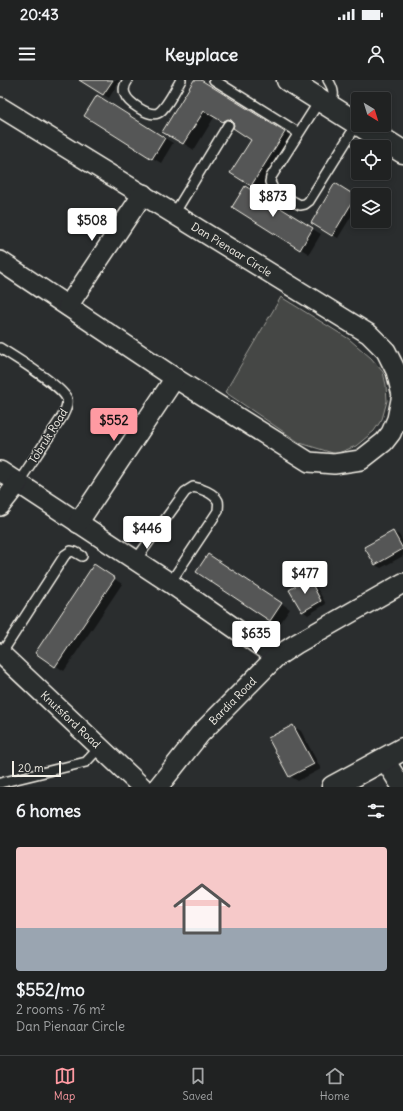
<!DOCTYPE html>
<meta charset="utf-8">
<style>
:root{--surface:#202222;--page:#2d2f2f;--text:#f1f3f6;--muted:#a2a4a5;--line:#3d3f40;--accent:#ff9aa2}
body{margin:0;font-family:Delius,sans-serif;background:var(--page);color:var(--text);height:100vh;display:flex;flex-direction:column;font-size:15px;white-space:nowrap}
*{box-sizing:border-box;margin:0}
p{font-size:13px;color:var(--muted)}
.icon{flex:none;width:22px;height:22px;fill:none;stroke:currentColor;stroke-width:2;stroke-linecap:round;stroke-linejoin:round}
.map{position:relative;height:707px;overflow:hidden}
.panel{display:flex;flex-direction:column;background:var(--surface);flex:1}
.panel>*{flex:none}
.needle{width:26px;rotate:142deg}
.controls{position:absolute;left:351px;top:12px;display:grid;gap:8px}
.controls a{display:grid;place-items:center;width:40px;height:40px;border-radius:4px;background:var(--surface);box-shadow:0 2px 6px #0003,0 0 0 1px var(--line);font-size:20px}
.scale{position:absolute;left:12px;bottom:10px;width:49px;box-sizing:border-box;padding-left:4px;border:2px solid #f4f1e8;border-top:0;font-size:11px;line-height:14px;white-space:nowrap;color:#f4f1e8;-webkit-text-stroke:3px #2a2d2e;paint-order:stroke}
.price{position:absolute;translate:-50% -34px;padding:0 9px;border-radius:4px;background:#fff;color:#222;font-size:13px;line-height:26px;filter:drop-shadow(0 1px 2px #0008)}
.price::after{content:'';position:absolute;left:50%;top:24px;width:12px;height:9px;margin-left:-6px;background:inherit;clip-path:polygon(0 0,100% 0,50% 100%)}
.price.current{background:var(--accent);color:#111}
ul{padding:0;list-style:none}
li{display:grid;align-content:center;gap:8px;height:212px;padding:0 16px}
li span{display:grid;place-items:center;height:124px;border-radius:4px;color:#555}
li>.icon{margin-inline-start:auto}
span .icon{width:72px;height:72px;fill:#fffc;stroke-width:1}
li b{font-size:17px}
h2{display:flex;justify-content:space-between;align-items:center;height:48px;padding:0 16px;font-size:17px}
.status{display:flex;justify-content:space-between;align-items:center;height:28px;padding:0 20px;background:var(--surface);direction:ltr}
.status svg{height:11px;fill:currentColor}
header{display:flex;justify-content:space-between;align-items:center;height:52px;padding:0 16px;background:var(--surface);font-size:18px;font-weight:800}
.tabs{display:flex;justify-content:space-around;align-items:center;height:56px;border-top:1px solid var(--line);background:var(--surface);font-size:11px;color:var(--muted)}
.tabs a{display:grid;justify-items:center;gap:2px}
.tabs .current{color:var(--accent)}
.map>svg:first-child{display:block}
</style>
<div class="status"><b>20:43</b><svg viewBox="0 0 49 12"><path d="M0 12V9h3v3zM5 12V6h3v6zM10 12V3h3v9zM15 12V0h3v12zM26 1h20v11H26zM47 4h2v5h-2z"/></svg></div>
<header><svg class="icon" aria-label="menu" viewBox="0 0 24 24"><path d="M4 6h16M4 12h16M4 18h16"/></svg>Keyplace<svg class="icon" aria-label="person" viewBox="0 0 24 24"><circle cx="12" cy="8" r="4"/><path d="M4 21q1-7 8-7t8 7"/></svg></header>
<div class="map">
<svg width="403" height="707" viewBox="0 0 403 707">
<rect width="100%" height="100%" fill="#2a2d2e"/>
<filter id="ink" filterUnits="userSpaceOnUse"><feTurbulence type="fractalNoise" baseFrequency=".025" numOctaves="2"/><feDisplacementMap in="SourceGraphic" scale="8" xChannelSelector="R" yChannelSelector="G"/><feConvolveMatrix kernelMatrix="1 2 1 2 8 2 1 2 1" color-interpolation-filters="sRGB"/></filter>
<g filter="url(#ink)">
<path fill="#444645" stroke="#9c9c96" d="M281,217L349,259L371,278L383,292L386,305L387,321L382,339L374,351L356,366L336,374L300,363L225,312Z"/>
<path fill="#0007" d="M84,0H120L109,18L83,2Z
M195,0H200L207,4L295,59L262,112L232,93L252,59L234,48L215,36L194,70L164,51Z
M105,21L173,63L161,83L85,36Z
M336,105L358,118V125L338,158L312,143Z
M253,112L321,154L309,174L233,127Z
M393,452L399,455L403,462V476L381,488L375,485Z
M216,480L290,529L279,545L197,491Z
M103,491L122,504L64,591L37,573Z
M309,500L314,503L326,524L308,535L303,531Z
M293,646L301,651L321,689L298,701L290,696Z"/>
<path fill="#555756" stroke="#f4f1e8" d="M79,0H113L103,15Z
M194,0H201L285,52L251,106L230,93L251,60L233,48L234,45L231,40L228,39L223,42L204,31L183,64L162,52Z
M97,15L165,58L152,79L84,36Z
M335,103L356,116L332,156L311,143Z
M245,106L313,148L300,170L232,127Z
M393,451L403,469L375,485L364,467Z
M208,474L282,523L270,541L196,492Z
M94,484L115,498L55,587L35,573Z
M309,498L321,521L302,532L289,510Z
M293,645L314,684L289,697L268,658Z"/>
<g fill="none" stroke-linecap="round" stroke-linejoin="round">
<g stroke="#f4f1e8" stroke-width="12">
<path id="lane" d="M128,0C125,4 123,9 125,14C128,23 149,37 158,33C166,29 176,8 181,0
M214,0L299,53
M328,0C335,11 334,15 331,27
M320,20L271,97L270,102L274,111L300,125L305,124L309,121L357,44
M174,134L228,45
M0,268C13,276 63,307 67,319C68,326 65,331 62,337L18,403
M135,481L185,412L193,407C200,408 214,413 218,421C219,423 218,428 218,431L170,503
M1,574L65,475L71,471L75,472L82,476
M0,703L86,682L100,667"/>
</g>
<g stroke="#f4f1e8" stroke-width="22">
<g id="street">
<path id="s1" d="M0,27L369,254L386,271L396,291L402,315L397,339L391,353L384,362L361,380L334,384L309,382L175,298L0,181"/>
<path d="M68,226L143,114"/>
<path d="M0,391L170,503L276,577"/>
<path d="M0,426L18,403"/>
<path d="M78,443L175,298"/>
<path id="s2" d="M0,573L142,707"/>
<path d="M384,679L402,707"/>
<path id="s3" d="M158,707L200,654L276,577L296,564L403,503"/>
</g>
</g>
<g stroke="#f4f1e8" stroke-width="25">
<path id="secondary" d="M288,0L358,44
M360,45L403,72
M333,707L403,669"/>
</g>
<use href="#lane" stroke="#2a2d2e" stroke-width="9"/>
<use href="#street" stroke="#2a2d2e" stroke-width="19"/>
<use href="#secondary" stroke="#2a2d2e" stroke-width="22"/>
</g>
</g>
<g text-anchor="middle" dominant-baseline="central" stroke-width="3" stroke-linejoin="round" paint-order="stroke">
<g font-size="11" fill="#f4f1e8" stroke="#2a2d2e">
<text stroke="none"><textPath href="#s1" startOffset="272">Dan Pienaar Circle</textPath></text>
<text transform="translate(48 356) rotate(-58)">Tobruk Road</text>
<text stroke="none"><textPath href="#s3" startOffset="114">Bardia Road</textPath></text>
<text stroke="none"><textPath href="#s2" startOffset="97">Knutsford Road</textPath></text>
</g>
</g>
</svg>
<div class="controls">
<a><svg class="needle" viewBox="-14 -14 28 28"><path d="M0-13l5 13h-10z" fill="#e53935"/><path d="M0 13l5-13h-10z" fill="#a2a4a5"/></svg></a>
<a><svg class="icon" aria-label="locate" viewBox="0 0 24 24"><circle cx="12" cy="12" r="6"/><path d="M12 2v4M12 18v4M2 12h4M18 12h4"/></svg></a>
<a><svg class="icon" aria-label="layers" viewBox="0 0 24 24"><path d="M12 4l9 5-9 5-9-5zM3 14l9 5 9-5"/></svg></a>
</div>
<div class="scale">20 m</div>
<b class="price" style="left:273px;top:138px">$873</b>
<b class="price" style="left:92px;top:162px">$508</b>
<b class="price current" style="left:114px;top:362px">$552</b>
<b class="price" style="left:147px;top:470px">$446</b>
<b class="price" style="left:305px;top:515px">$477</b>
<b class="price" style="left:256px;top:575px">$635</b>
</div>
<section class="panel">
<h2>6 homes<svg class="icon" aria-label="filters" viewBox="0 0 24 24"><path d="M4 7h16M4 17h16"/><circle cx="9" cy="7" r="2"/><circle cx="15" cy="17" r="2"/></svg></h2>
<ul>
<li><span style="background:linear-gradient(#f6c9c9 65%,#9aa5b1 0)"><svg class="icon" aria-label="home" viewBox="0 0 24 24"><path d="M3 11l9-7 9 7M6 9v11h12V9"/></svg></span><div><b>$552/mo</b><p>2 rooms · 76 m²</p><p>Dan Pienaar Circle</p></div></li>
</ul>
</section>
<nav class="tabs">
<a class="current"><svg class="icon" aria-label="map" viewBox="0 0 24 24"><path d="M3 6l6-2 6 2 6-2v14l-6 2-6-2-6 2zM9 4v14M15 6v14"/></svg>Map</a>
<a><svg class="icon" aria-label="saved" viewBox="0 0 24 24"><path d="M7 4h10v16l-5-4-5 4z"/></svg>Saved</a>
<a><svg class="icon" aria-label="home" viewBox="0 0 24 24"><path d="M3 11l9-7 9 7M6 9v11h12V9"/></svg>Home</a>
</nav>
